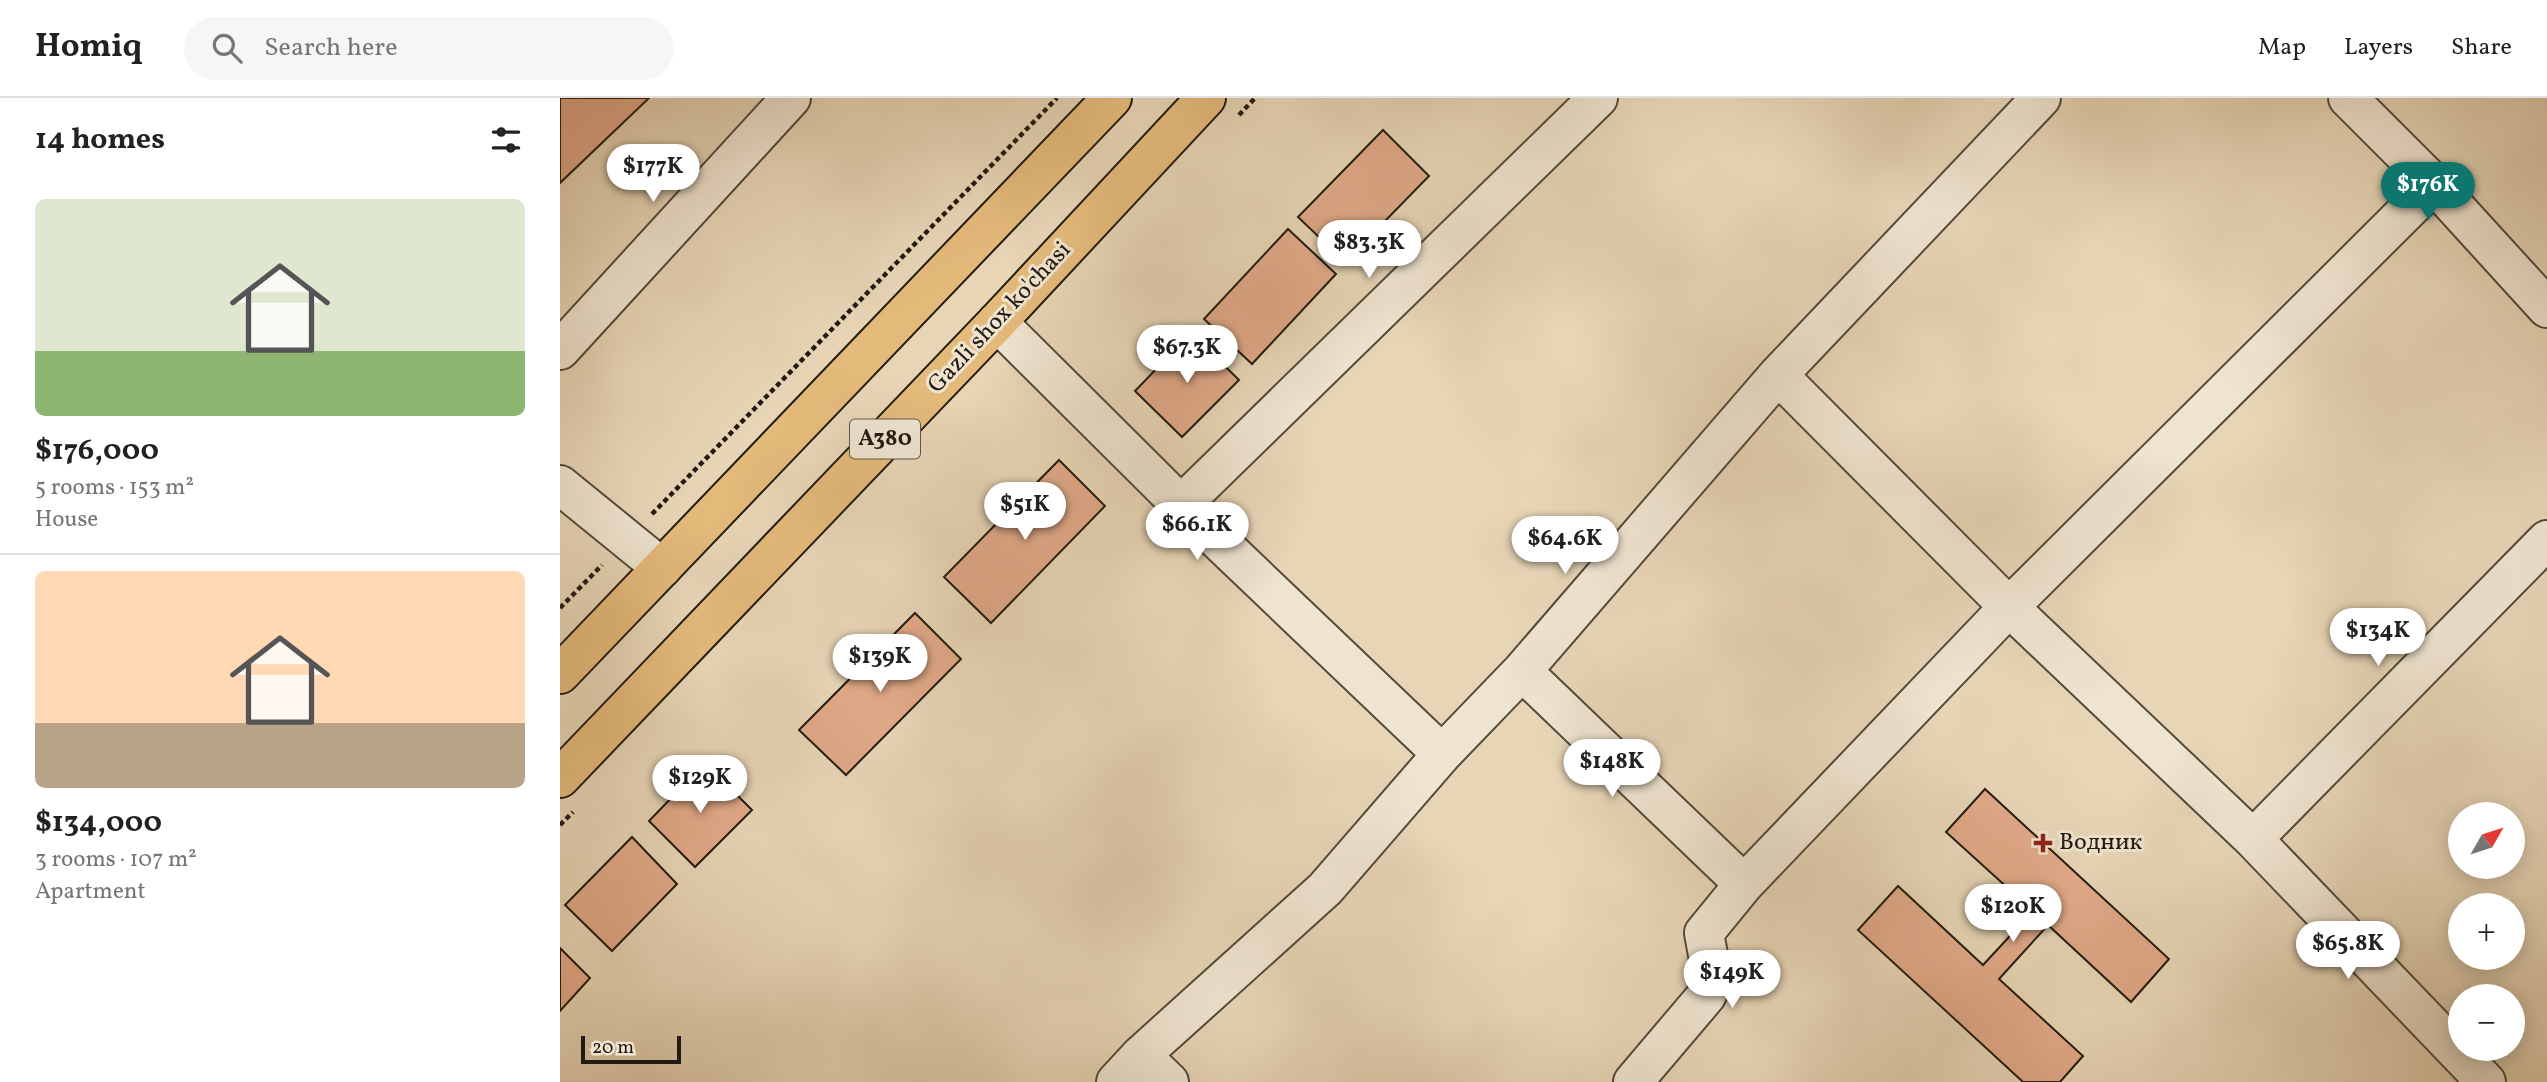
<!DOCTYPE html>
<meta charset="utf-8">
<style>
:root{--surface:#fff;--page:#f6f6f6;--text:#222;--muted:#767676;--line:#e0e0e0;--accent:#0f766e}
body{margin:0;font-family:Vollkorn,serif;background:var(--page);color:var(--text);height:100vh;display:flex;flex-direction:column;font-size:26px;white-space:nowrap}
*{box-sizing:border-box;margin:0}
p{font-size:23px;color:var(--muted)}
.icon{flex:none;width:38px;height:38px;fill:none;stroke:currentColor;stroke-width:2;stroke-linecap:round;stroke-linejoin:round}
.map{position:relative;flex:1;overflow:hidden}
.panel{display:flex;flex-direction:column;background:var(--surface);width:560px}
.panel>*{flex:none}
.needle{width:46px;rotate:51deg}
.buttons{position:absolute;left:1888px;top:704px;display:grid;gap:14px}
.buttons a{display:grid;place-items:center;width:77px;height:77px;border-radius:50%;background:var(--surface);box-shadow:0 4px 18px #0003;font-size:35px}
.scale{position:absolute;left:21px;bottom:18px;width:100px;box-sizing:border-box;padding-left:7px;border:4px solid #221b11;border-top:0;font-size:19px;line-height:24px;white-space:nowrap;color:#221b11;-webkit-text-stroke:5px #efe4d0;paint-order:stroke}
.price{position:absolute;translate:-50% -60px;padding:0 16px;border-radius:24px;background:#fff;color:#222;font-size:23px;line-height:46px;filter:drop-shadow(0 2px 4px #0008)}
.price::after{content:'';position:absolute;left:50%;top:42px;width:21px;height:16px;margin-left:-10px;background:inherit;clip-path:polygon(0 0,100% 0,50% 100%)}
.price.current{background:var(--accent);color:#fff}
ul{padding:0;list-style:none}
li{display:grid;align-content:center;gap:14px;height:371px;padding:0 35px}
li+li{border-top:2px solid var(--line)}
li span{display:grid;place-items:center;height:217px;border-radius:10px;color:#555}
li>.icon{margin-inline-start:auto}
span .icon{width:126px;height:126px;fill:#fffc;stroke-width:1}
li b{font-size:30px}
h2{display:flex;justify-content:space-between;align-items:center;height:84px;padding:0 35px;font-size:30px}
header{display:flex;align-items:center;gap:42px;box-sizing:border-box;height:98px;padding:0 35px;background:var(--surface);border-bottom:2px solid var(--line)}
header strong{font-size:33px}
nav{display:flex;gap:38px;margin-inline-start:auto;font-size:24px}
.search{width:490px;height:63px;background:var(--page);display:flex;align-items:center;gap:18px;box-sizing:border-box;padding:0 24px;border-radius:38px;color:var(--muted);font-size:26px}
main{display:flex;flex:1;min-height:0}
.map>svg:first-child{display:block}
</style>
<header>
<strong>Homiq</strong>
<div class="search"><svg class="icon" aria-label="search" viewBox="0 0 24 24"><circle cx="10" cy="10" r="6"/><path d="M15 15l6 6"/></svg>Search here</div>
<nav><a>Map</a><a>Layers</a><a>Share</a></nav>
</header>
<main>
<section class="panel">
<h2>14 homes<svg class="icon" aria-label="filters" viewBox="0 0 24 24"><path d="M4 7h16M4 17h16"/><circle cx="9" cy="7" r="2"/><circle cx="15" cy="17" r="2"/></svg></h2>
<ul>
<li><span style="background:linear-gradient(#dfe7d0 70%,#8fb573 0)"><svg class="icon" aria-label="home" viewBox="0 0 24 24"><path d="M3 11l9-7 9 7M6 9v11h12V9"/></svg></span><div><b>$176,000</b><p>5 rooms · 153 m²</p><p>House</p></div></li>
<li><span style="background:linear-gradient(#ffd9b3 70%,#b9a48a 0)"><svg class="icon" aria-label="home" viewBox="0 0 24 24"><path d="M3 11l9-7 9 7M6 9v11h12V9"/></svg></span><div><b>$134,000</b><p>3 rooms · 107 m²</p><p>Apartment</p></div></li>
</ul>
</section>
<div class="map">
<svg width="1987" height="984" viewBox="0 0 1987 984">
<rect width="100%" height="100%" fill="#e7d5b6"/>
<filter id="stains"><feTurbulence type="fractalNoise" baseFrequency=".00286" numOctaves="4"/><feColorMatrix values="0 0 0 0 .2 0 0 0 0 .09 0 0 0 0 .02 0 0 0 .5 -.17"/></filter>
<radialGradient id="worn" r=".72"><stop offset=".6" stop-color="#630" stop-opacity="0"/><stop offset="1" stop-color="#630" stop-opacity=".3"/></radialGradient>
<path fill="#e1a988" stroke="#221b11" stroke-width="2" d="M0,0H89L0,85Z
M823,32L869,78L785,164L738,119Z
M728,131L776,176L692,266L644,221Z
M631,235L679,282L622,339L575,293Z
M499,362L545,408L431,525L384,479Z
M355,515L401,561L286,677L239,632Z
M145,665L192,712L135,769L89,723Z
M1425,691L1609,861L1571,904L1488,827L1439,881L1523,958L1500,984H1463L1298,832L1338,788L1423,867L1473,813L1386,734Z
M72,739L117,786L52,853L5,807Z
M0,850L30,880L0,913Z"/>
<g fill="none" stroke-linecap="round" stroke-linejoin="round">
<g stroke="#534a3a" stroke-width="42">
<path id="street" d="M1788,0L1874,86L1987,210
M437,224L621,407L882,656
M0,252L231,0
M1218,277L1449,509L1693,741L1926,984
M0,387L102,470
M621,407L1038,0
M962,573L1184,786
M1693,741L1987,442
M581,957L609,984
M556,984L581,957L765,791L882,656L962,573L1218,277L1481,0
M1073,984L1146,898L1153,884L1144,835L1184,786L1449,509L1874,86"/>
</g>
<g stroke="#221b11" stroke-width="42">
<path id="highway" d="M0,576L552,0
M0,680L437,224L646,0"/>
</g>
<path stroke="#221b11" stroke-width="4.5" stroke-dasharray="5 3.5" stroke-linecap="butt" d="M679,17L695,0
M92,416L497,0
M0,510L42,467
M0,727L13,714"/>
<use href="#street" stroke="#efe4d0" stroke-width="38"/>
<use href="#highway" stroke="#e4ba7b" stroke-width="38"/>
</g>
<path fill="#8f2418" stroke="#efe4d0" stroke-width="2.5" d="M1479.5 734.5h7v7h7v7h-7v7h-7v-7h-7v-7h7z"/>
<g text-anchor="middle" dominant-baseline="central" stroke-width="6" stroke-linejoin="round" paint-order="stroke">
<rect fill="#efe4d0" stroke="#60574a" stroke-width="2" x="290" y="321.5" width="70" height="39" rx="5"/>
<g font-size="23" font-weight="bold" fill="#221b11">
<text x="325" y="341">A380</text>
</g>
<g font-size="24" fill="#221b11" stroke="#efe4d0">
<text transform="translate(440 220) rotate(-47)">Gazli shox ko'chasi</text>
</g>
<g font-size="24" fill="#221b11" stroke="#efe4d0" text-anchor="start">
<text x="1499" y="745">Водник</text>
</g>
</g>
<rect width="100%" height="100%" filter="url(#stains)"/>
<rect width="100%" height="100%" fill="url(#worn)"/>
</svg>
<div class="buttons">
<a><svg class="needle" viewBox="-14 -14 28 28"><path d="M0-13l5 13h-10z" fill="#e53935"/><path d="M0 13l5-13h-10z" fill="#767676"/></svg></a>
<a>+</a>
<a>−</a>
</div>
<div class="scale">20 m</div>
<b class="price" style="left:93px;top:106px">$177K</b>
<b class="price current" style="left:1868px;top:124px">$176K</b>
<b class="price" style="left:809px;top:182px">$83.3K</b>
<b class="price" style="left:627px;top:287px">$67.3K</b>
<b class="price" style="left:465px;top:444px">$51K</b>
<b class="price" style="left:637px;top:464px">$66.1K</b>
<b class="price" style="left:1005px;top:478px">$64.6K</b>
<b class="price" style="left:1818px;top:570px">$134K</b>
<b class="price" style="left:320px;top:596px">$139K</b>
<b class="price" style="left:1052px;top:701px">$148K</b>
<b class="price" style="left:140px;top:717px">$129K</b>
<b class="price" style="left:1453px;top:846px">$120K</b>
<b class="price" style="left:1788px;top:883px">$65.8K</b>
<b class="price" style="left:1172px;top:912px">$149K</b>
</div>
</main>
